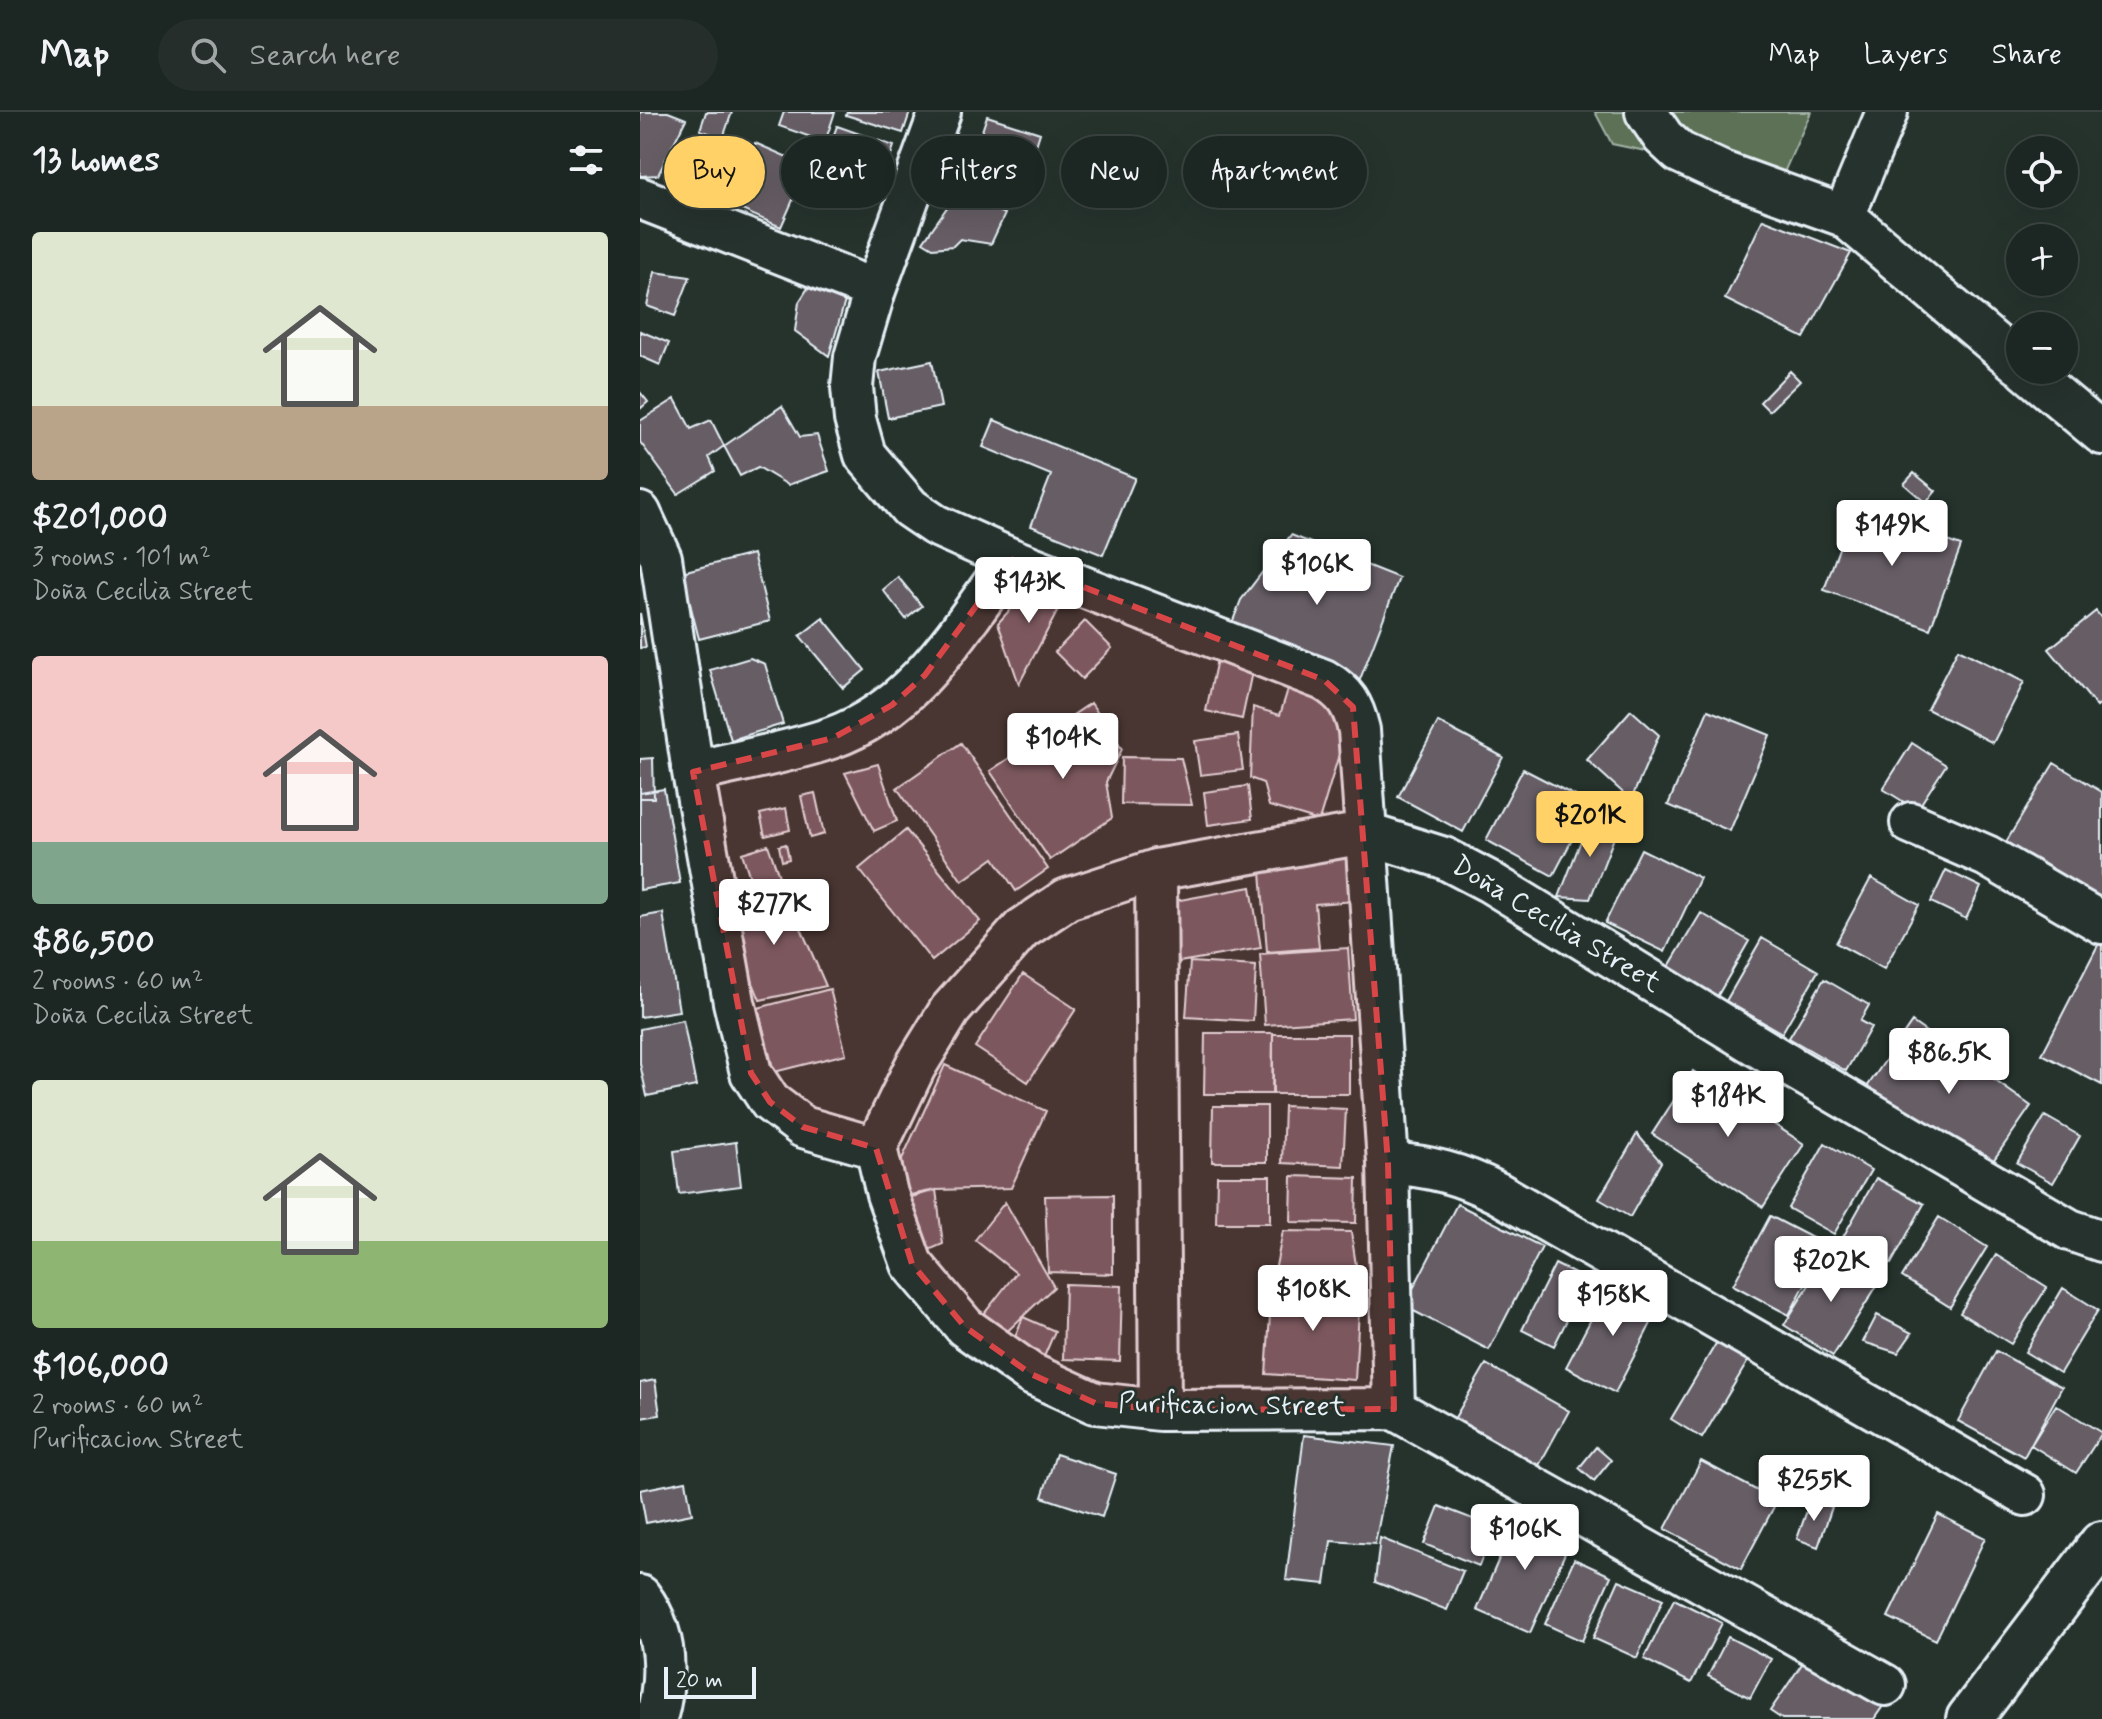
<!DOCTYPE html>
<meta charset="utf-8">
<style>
:root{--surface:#1c2622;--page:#252e2a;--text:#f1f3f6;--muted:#a0a5a5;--line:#3a4340;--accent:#ffd166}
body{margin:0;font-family:Mynerve,sans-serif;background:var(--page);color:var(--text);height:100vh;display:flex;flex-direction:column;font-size:30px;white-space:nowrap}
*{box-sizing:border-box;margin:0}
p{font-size:26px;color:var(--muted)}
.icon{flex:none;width:44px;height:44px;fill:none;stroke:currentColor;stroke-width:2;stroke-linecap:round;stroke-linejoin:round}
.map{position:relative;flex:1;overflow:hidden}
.side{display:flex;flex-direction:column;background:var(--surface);width:640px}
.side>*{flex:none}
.top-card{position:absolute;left:24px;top:24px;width:760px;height:72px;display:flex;gap:16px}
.buttons{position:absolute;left:1366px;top:24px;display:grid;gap:16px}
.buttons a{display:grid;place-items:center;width:72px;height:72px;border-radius:50%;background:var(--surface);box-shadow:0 8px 32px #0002,0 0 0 2px var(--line);font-size:40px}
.scale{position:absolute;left:24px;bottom:20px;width:92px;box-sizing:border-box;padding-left:8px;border:4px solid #e8f1f8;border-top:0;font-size:22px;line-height:28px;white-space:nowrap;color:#e8f1f8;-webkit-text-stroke:6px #26332d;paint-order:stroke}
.price{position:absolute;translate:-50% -68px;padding:0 18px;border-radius:8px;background:#fff;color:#222;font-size:26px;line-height:52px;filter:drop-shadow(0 2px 4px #0008)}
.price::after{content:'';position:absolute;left:50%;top:48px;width:24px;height:18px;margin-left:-12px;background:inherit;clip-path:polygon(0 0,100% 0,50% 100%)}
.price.on{background:var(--accent);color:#111}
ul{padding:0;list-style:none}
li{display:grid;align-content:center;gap:16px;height:424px;padding:0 32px}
li span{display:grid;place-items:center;height:248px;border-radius:8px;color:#555}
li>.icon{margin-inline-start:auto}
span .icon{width:144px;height:144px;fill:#fffc;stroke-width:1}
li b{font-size:34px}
h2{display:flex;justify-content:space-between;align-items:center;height:96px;padding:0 32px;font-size:34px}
.chip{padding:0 28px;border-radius:36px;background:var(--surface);box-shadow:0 8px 32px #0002,0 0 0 2px var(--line);font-size:28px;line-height:72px}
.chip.on{background:var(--accent);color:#111}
header{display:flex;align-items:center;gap:48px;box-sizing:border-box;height:112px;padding:0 40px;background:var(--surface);border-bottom:2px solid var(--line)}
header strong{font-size:38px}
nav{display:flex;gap:44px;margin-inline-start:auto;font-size:28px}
.search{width:560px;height:72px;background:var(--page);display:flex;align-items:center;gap:20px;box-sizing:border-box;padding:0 28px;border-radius:44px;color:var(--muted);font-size:30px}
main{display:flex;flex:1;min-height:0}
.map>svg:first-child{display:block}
</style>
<header>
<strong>Map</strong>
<div class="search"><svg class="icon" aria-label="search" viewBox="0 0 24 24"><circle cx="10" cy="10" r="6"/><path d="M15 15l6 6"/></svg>Search here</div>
<nav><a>Map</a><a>Layers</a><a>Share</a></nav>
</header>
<main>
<section class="side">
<h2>13 homes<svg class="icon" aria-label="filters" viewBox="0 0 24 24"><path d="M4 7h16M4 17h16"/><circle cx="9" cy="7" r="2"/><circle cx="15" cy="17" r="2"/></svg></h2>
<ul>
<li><span style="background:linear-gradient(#dfe7d0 70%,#b9a48a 0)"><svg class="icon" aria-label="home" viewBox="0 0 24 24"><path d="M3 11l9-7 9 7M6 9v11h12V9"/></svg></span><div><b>$201,000</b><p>3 rooms · 101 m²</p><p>Doña Cecilia Street</p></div></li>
<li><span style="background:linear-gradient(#f6c9c9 75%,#7fa58c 0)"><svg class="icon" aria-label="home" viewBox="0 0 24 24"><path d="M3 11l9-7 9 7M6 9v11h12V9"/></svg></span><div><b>$86,500</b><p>2 rooms · 60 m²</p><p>Doña Cecilia Street</p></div></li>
<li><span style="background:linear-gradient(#dfe7d0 65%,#8fb573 0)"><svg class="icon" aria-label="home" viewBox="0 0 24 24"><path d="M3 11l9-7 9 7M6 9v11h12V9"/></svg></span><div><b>$106,000</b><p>2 rooms · 60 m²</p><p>Purificacion Street</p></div></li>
</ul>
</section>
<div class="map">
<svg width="1462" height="1607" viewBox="0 0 1462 1607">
<rect width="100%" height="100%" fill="#26332d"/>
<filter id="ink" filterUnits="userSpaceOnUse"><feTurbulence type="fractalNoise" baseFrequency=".0125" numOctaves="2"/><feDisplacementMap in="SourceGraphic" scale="16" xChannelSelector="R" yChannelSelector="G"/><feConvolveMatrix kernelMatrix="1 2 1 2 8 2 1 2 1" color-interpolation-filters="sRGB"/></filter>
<g filter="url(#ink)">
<path fill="#5b7154" stroke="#a2b1a6" stroke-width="2" d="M955,0H1171L1141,67L972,32Z"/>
<path fill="#665d65" stroke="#e8f1f8" stroke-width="2" d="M0,0H28L46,7L18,63L0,64Z
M66,0H92L83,26L60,18Z
M144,0H195L185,30L139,14Z
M207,0H270L263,21L206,3Z
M347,4L400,21L381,81L327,64Z
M197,14L254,34L241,71L184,51Z
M115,31L168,54L141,115L88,92Z
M317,81L365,102L351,132L320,127L313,134L293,136L283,130Z
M1123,107L1211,141L1164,226L1085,187Z
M15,160L50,165L35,204L7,194Z
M168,176L205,189L189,244L155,219L159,190Z
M0,219L29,231L20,253L0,244Z
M292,249L301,295L248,306L239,260Z
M1150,259L1160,269L1129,299L1120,290Z
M0,280L8,290L0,297Z
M35,287L51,317L71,308L84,334L69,345L75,359L38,382L0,330V309Z
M142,294L160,325L177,323L189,359L148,373L118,355L100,364L84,334Z
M354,308L495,366L463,443L391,414L411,363L343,335Z
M1274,361L1296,379L1286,391L1264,372Z
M1214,395L1321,434L1290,517L1184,478Z
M651,423L759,466L719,570L589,519L601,488Z
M113,442L130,509L59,527L42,460Z
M258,465L282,494L266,507L243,478Z
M396,469L425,485L379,572L358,511Z
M1456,499L1462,507V591L1457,595L1409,537Z
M0,501L6,535L0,536Z
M183,506L225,558L203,576L160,524Z
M445,509L472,536L442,567L415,540Z
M1318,537L1384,570L1353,631L1287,597Z
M110,546L125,552L143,612L91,628L70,558Z
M577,547L613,555L602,607L566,599Z
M648,577L713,596L679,709L629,694L623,671L610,666L613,595L640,603Z
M451,591L482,637L466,670L472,706L410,748L350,659Z
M991,598L1019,623L991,688L947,648Z
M1068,598L1130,623L1090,719L1028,693Z
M798,610L863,645L823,720L758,685Z
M598,623L603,658L560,663L555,629Z
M321,631L408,757L376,779L354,746L322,769L257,676Z
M1272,631L1306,653L1277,698L1243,677Z
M482,645L541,646L552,693L481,692Z
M13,646L14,686H0V647Z
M1414,651L1462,680V796L1363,735Z
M238,652L257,709L234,719L205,661Z
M883,657L951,692L913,764L846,728Z
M608,674L612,707L568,713L564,680Z
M24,677L40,771L0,778V681Z
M175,681L184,722L170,726L161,684Z
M146,696L150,718L125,724L120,702Z
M951,703L979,713L950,787L919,785Z
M266,718L340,809L292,849L219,757Z
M146,732L149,747L142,749L139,734Z
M128,733L139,764L112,772L102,741Z
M1001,737L1060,766L1025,840L965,811Z
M711,738L715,789L675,792L679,836L627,840L620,746Z
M1306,758L1341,775L1326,807L1291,790Z
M1231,766L1279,793L1244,857L1196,831Z
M611,775L621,836L539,850L529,790Z
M144,777L186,874L120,888L85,801Z
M23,801L39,899L0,905V805Z
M1061,801L1109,829L1074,890L1025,861Z
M1122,826L1178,859L1142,921L1086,889Z
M1459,831L1462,832V973L1402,942Z
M708,836L713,907L625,913L620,842Z
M550,850L616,854L613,909L546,905Z
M383,862L436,897L388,970L335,935Z
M1184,867L1229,893L1220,909L1231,915L1206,959L1149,926Z
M190,877L206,942L134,960L118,896Z
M43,908L56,974L7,984L0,952V917Z
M1272,910L1391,994L1346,1059L1227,975Z
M565,921H633L632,982H564Z
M633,922H709V982H633Z
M305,953L406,999L371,1076L296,1078L265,1084L262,1047Z
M1053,959L1164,1032L1123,1095L1012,1022Z
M573,994H627V1050H572Z
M644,994L706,997L703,1054L642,1051Z
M1405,1004L1440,1024L1413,1071L1377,1051Z
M997,1022L1021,1050L990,1105L959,1087Z
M96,1030L101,1074L39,1082L34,1039Z
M1185,1031L1231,1058L1194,1122L1148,1096Z
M577,1064H630V1111H576Z
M652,1064L717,1066L716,1111L651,1110Z
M1236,1066L1284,1092L1251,1152L1203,1125Z
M296,1078L303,1132L275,1144L252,1084L272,1085Z
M473,1083V1162L408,1160L405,1084Z
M365,1090L414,1175L359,1227L340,1207L376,1161L335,1128Z
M817,1092L902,1135L849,1238L764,1194Z
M1130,1104L1186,1133L1149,1203L1093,1173Z
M1299,1105L1347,1135L1310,1195L1262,1165Z
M643,1119L711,1120L720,1180L632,1174Z
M1189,1141L1238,1172L1193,1244L1144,1213Z
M1356,1143L1407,1175L1371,1232L1320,1201Z
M915,1152L947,1168L914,1234L882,1218Z
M970,1171L1019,1196L975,1281L926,1255Z
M425,1172L482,1174L480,1249L423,1247Z
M632,1174L720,1180L715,1268L626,1262Z
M1423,1176L1458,1198L1420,1261L1385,1240Z
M1237,1203L1272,1221L1258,1241L1223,1230Z
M383,1205L415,1219L401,1252L369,1239Z
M1077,1230L1108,1249L1062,1326L1031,1307Z
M1356,1239L1422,1275L1384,1345L1318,1309Z
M846,1252L929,1299L897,1357L813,1309Z
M15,1268L20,1303L0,1306V1271Z
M1416,1293L1462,1321L1436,1361L1391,1333Z
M664,1323L754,1334L735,1432L691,1429L685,1472L646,1468Z
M956,1335L971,1348L954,1369L939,1356Z
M416,1342L476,1362L462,1405L402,1385Z
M1061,1349L1137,1389L1101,1457L1025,1417Z
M46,1369L52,1402L6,1411L0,1378Z
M1171,1387L1192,1395L1178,1435L1157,1427Z
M799,1394L854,1415L839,1454L784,1432Z
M879,1400L933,1423L890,1521L837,1498Z
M1298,1402L1345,1426L1296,1528L1248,1505Z
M740,1426L823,1459L807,1498L735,1470Z
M934,1447L971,1464L942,1529L905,1512Z
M979,1468L1023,1487L997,1546L953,1526Z
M1034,1487L1082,1511L1051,1571L1004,1547Z
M1088,1525L1131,1547L1110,1586L1068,1564Z
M1168,1543L1243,1594L1234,1607H1142L1130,1599Z"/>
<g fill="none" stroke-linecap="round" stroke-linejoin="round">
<g stroke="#e8f1f8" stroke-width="46">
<path id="minor" d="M300,0L235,178L215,245L212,275L215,307L225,343L270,396L295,413L371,447L684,568C706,581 713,593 719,618L748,1051L754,1297
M1006,0L1023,25L1039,40L1082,60L1204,104L1380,253
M0,86L235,178
M1204,104L1247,0
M1386,258L1462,322
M0,401L21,446L53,660L94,890L111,961L130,990L163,1015L236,1036
M53,660C98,649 147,641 191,626C275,597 321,515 371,447
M1271,711L1347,744L1462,811
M516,758L520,1298
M236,1036L275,955L310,898L382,817L427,787L516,758L724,721L804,746L848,769L1155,957L1430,1118L1462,1129
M236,1036L247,1082L272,1152L325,1215L391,1262L455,1291L520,1298L754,1297L1245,1573
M748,1051C790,1054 821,1062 858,1081L1385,1383
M0,1484C28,1521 28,1564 16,1607"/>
</g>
<g stroke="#e8f1f8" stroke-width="50">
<path id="major" d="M1329,1607L1462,1432"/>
</g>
<use href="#minor" stroke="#26332d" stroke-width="40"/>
<use href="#major" stroke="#26332d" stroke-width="44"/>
</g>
</g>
<path fill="#d94647" fill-opacity="0.2" stroke="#d94647" stroke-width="6" stroke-dasharray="16 10" stroke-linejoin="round" d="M371,447L684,568L713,595L748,1051L754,1297L520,1298L455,1291L391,1262L325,1215L272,1152L236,1036L163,1015L130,990L111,961L53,660L193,626L252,593L285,563Z"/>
<g text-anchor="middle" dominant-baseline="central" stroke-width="6" stroke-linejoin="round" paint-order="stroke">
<g font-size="28" fill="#e8f1f8" stroke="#26332d">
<text transform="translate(916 813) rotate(31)">Doña Cecilia Street</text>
<text transform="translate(592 1294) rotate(1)">Purificacion Street</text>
</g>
</g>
</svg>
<div class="buttons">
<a><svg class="icon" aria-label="locate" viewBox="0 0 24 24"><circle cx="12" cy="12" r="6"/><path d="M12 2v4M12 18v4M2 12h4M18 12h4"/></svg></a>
<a>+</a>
<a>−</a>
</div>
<div class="scale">20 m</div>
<b class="price" style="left:1252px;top:456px">$149K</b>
<b class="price" style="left:677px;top:495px">$106K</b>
<b class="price" style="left:389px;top:513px">$143K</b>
<b class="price" style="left:423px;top:669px">$104K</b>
<b class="price on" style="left:950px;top:747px">$201K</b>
<b class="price" style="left:134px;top:835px">$277K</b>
<b class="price" style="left:1309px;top:984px">$86.5K</b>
<b class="price" style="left:1088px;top:1027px">$184K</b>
<b class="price" style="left:1191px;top:1192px">$202K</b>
<b class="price" style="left:673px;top:1221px">$108K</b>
<b class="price" style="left:973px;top:1226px">$158K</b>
<b class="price" style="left:1174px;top:1411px">$255K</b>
<b class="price" style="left:885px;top:1460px">$106K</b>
<div class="top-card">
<a class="chip on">Buy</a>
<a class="chip">Rent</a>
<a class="chip">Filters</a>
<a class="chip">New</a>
<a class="chip">Apartment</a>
</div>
</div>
</main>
